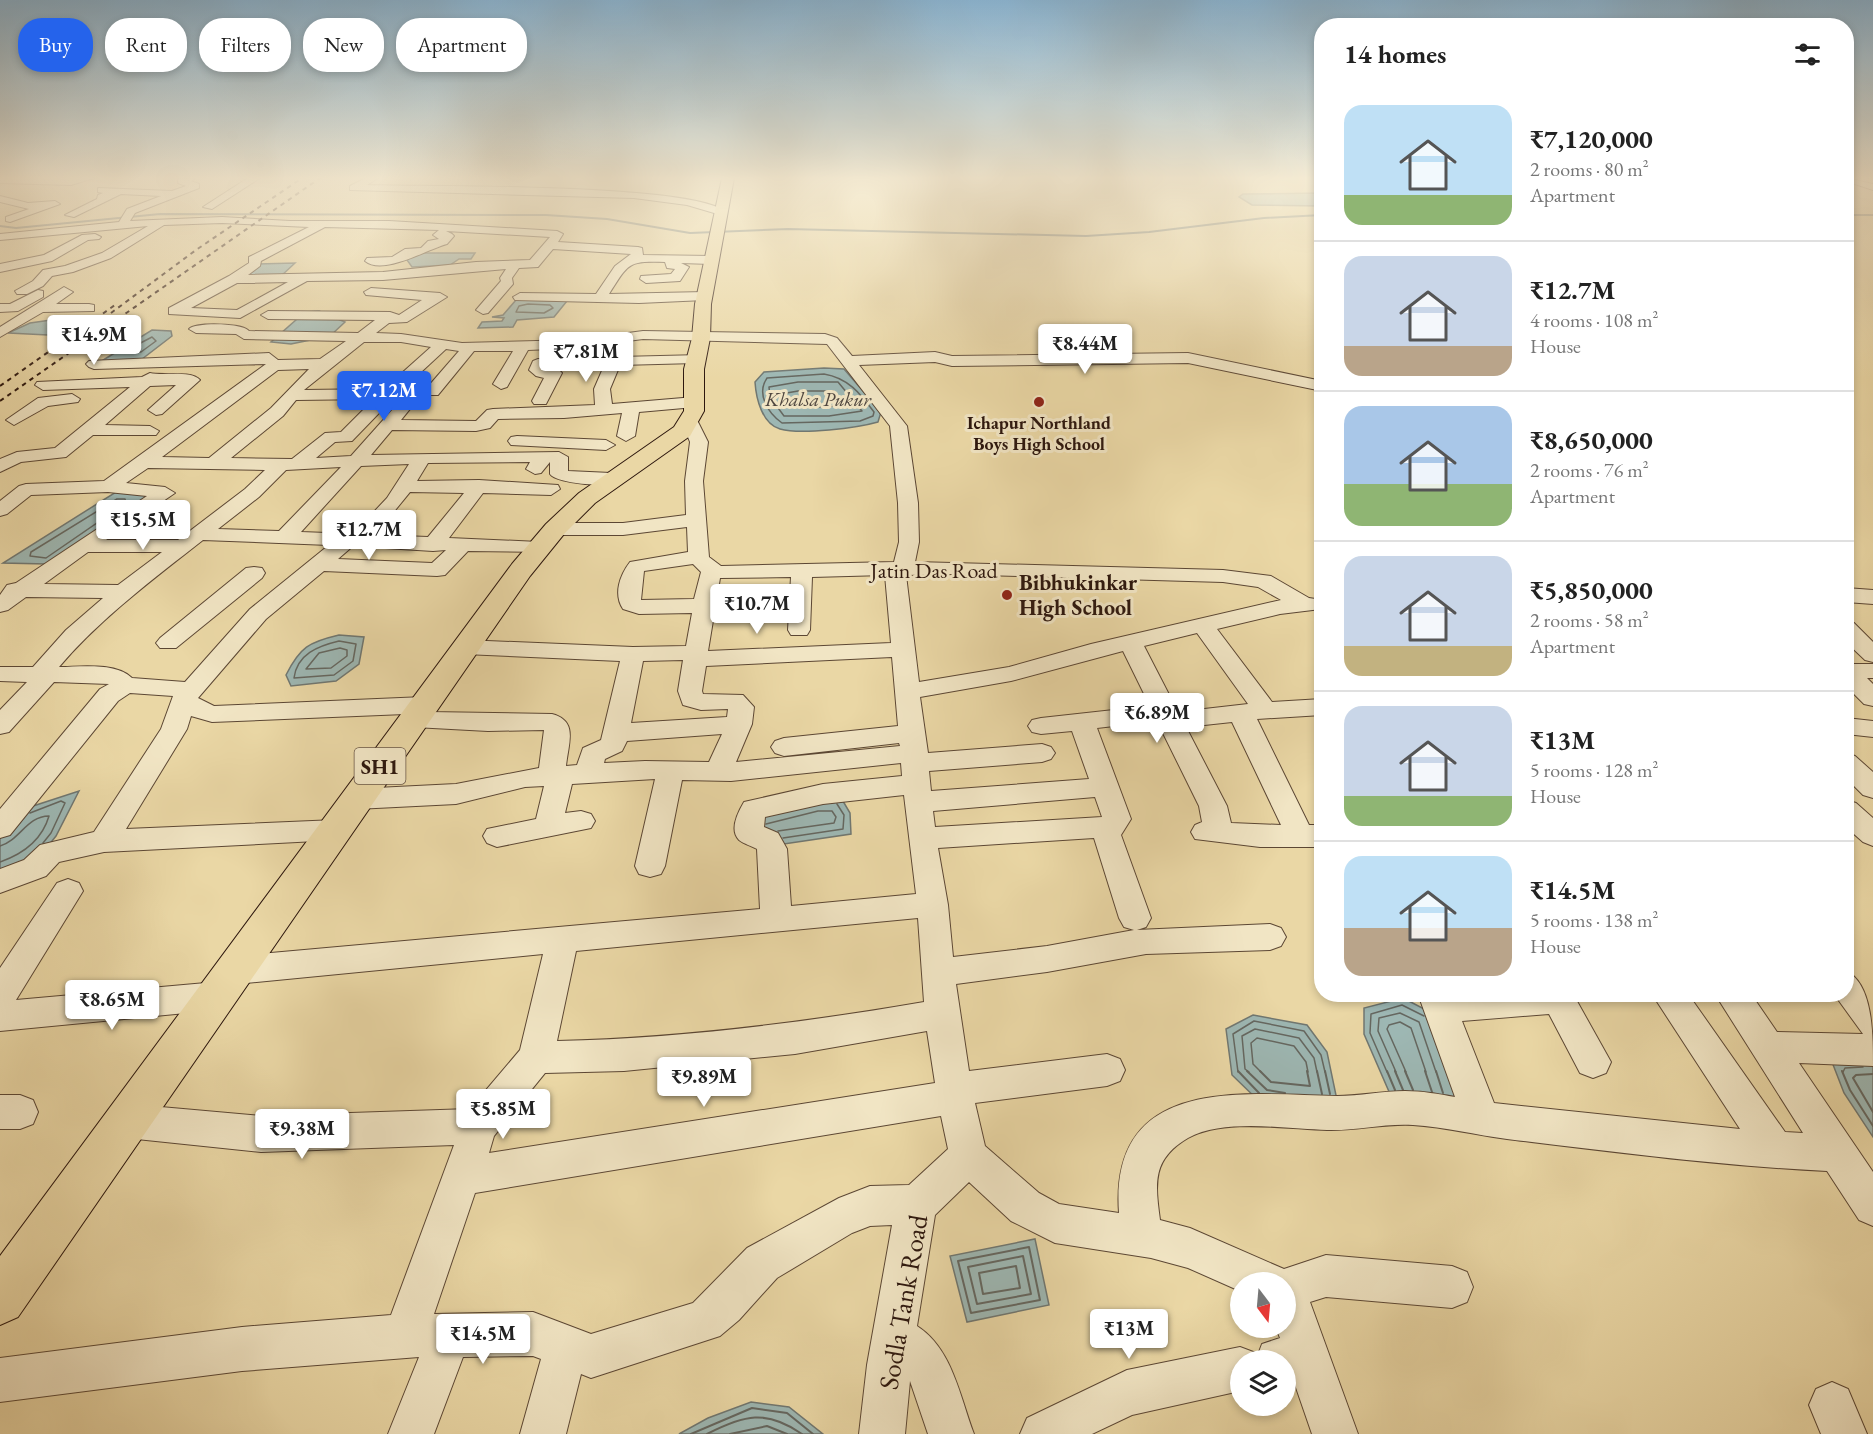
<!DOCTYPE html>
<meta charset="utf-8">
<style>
:root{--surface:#fff;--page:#f6f6f6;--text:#222;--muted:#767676;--line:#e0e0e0;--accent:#2563eb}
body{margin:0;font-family:"EB Garamond",serif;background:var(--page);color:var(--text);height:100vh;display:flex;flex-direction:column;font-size:22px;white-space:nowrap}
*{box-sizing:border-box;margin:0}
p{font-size:20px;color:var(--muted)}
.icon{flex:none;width:33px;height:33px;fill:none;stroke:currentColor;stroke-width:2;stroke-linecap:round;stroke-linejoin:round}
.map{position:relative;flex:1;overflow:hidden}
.side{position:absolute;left:1314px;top:18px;width:540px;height:984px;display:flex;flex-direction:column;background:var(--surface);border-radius:24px;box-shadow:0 3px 9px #0003}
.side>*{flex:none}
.guide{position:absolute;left:18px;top:18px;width:570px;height:54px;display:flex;gap:12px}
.needle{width:39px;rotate:164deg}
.tools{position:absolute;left:1230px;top:1272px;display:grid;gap:12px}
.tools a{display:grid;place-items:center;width:66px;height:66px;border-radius:50%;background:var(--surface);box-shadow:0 3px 9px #0003;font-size:30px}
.price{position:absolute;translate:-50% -51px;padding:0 14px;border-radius:6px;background:#fff;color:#222;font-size:20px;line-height:39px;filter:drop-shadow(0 2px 3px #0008)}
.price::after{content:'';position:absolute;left:50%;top:36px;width:18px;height:14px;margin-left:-9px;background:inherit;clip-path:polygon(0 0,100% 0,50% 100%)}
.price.current{background:var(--accent);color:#fff}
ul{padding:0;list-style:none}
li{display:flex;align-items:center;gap:18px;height:150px;padding:0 30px}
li+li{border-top:2px solid var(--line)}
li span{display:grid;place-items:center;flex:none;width:168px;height:120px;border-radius:18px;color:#555}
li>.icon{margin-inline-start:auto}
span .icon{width:72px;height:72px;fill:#fffc;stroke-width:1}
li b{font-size:26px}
h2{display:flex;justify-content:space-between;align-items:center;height:72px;padding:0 30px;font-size:26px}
.chip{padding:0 21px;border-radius:24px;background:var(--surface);box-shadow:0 3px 9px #0003;font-size:21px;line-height:54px}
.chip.current{background:var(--accent);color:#fff}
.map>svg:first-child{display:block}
</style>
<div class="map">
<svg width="1873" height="1434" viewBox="0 0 1873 1434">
<rect width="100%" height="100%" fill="#ead7a5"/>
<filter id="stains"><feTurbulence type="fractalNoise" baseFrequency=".00333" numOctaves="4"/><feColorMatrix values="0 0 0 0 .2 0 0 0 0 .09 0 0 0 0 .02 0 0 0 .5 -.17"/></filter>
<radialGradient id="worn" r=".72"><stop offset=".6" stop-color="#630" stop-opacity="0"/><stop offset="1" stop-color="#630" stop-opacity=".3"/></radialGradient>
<path fill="#9db7b3" stroke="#707771" stroke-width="1.5" d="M1321,193V206L1252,205L1239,197L1243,194Z
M416,253H475L471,259H459L450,265L412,267L407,260Z
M295,263L281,276L238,278L257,264Z
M516,300L567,301L554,317L517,320L513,327L478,328L482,322L502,321L504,318L492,317L503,315Z
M319,311L345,322L330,336L291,344L271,342L305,312Z
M51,320H70L71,323L48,335L8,333L30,323Z
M152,330L171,331L172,336L142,359L100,362Z
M824,368L844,369L881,412L878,422C857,428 801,435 780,429C762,424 756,398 755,382L764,372Z
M116,492L151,494L47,564L3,563Z
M339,635L364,637L359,664L336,681L291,686L286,675C300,647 309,642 339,635Z
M79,791L56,836L40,856L0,876V835L24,809Z
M840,796L850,813L851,834L777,845L744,816Z
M1403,998L1430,1012L1465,1115L1397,1110L1364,1034V1008Z
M1253,1015L1307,1025L1327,1052L1337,1100L1262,1104L1232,1075L1226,1029Z
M1873,1061V1137L1844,1093L1832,1062Z
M1035,1239L1049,1305L967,1322L950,1256Z
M751,1402L789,1407L823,1434H679L708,1418Z"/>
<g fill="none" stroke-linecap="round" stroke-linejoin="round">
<path stroke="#656760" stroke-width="1.5" d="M528,304L550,305L553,308L544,313L516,312L519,306Z
M152,337L156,341L141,352H131V348Z
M824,374C848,378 860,393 874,412L873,416L860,421L782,423C768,413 756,394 767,378Z
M798,382H838L862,411L829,416H784L770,397L769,387Z
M798,391H833L844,404L828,407H787L781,394Z
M117,499H125L126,503L46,558L30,556L31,552Z
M339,641L356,644L353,661L334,675L294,678C297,654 318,646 339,641Z
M340,648L347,650V656L331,668L306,669L319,653Z
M30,813L61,801L65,803L51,833L43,843
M766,824L818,811H832L836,817L834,823L778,831
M783,838L843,829L844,815L837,804
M0,846C20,840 27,816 49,816C42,840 23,854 0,862
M1238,1072L1233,1034L1254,1021L1304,1031L1321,1055L1325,1072
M1249,1072L1245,1069L1242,1036L1255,1029L1299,1038L1314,1058L1317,1072
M1261,1072L1253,1064L1251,1043L1257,1038L1294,1046L1306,1062L1308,1072
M1387,1072L1370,1033L1371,1014L1402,1005L1424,1016
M1396,1072L1378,1031L1379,1018L1400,1013L1419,1022L1436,1072
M1406,1072L1387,1029L1389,1025L1400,1022L1411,1028L1426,1072
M1843,1072L1845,1068L1863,1067"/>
<path stroke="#656760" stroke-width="2" d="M1238,1071L1259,1093
M1247,1071L1267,1090L1285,1093
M1260,1071L1271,1082L1310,1086L1307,1071
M1317,1071L1322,1094
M1325,1071L1330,1094
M1387,1071L1395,1090
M1395,1071L1403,1090
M1405,1071L1413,1090
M1425,1071L1432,1092
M1436,1071L1443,1093
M1842,1071L1850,1090L1873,1126
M1873,1074L1856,1075L1853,1078L1873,1112
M1029,1247L1040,1300L971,1313L958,1261Z
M1023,1256L1031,1294L977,1304L968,1267Z
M1016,1266L1020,1288L983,1294L979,1273Z
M691,1434L752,1408L787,1413L813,1434
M707,1434C744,1415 766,1409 802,1434
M730,1434L767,1426L787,1434"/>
<path stroke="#707771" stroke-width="2" d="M1846,215H1873
M0,226L16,228L160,214L546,215L607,219L690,233L788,229L1086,236L1149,232L1264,218L1322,215"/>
<g stroke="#5c4734" stroke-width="2">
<path id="minor" d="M0,178H94L71,185L0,183Z
M195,178L191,181L199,184V188L135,213L130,221L222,217L290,221H389L557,231L563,234L558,242L638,247L642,248L643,255L711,256L717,260L711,264L681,263L689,267L680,281L646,283L640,279L641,276L671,274L675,269L667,268L665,262C627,261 629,263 609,294L705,292L712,296L705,300L639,303L515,300L513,297L520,293L596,294L615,266L631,254L553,249L538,267L519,268L512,278L513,284L488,313L483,314L476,310L501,281L500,278L506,269L383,280L307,281L240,318L169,314V308L229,276L249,263V257L309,227L222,223L164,225L111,258L73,272L52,276L43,286L27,294H17L15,291L33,281L43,270L65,266L102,253L148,226L0,240V234L119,222L127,209L161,196L121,194L74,217L65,215L97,199L98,195L103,193L98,192V188L172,191L186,186L178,183V179ZM325,227L439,230L433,235L439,239L428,241L421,248L405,249L392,257L367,258L365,261C383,276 428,249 447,244L454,236L452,234L446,231L550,237L530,260L476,262L383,272L248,275L260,266L261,261ZM288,282L237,310L191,308L237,283Z
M248,178H260L212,209L203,207Z
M366,178H378L367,185C426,187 692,183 726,212L721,215L687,205L634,198L350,190V186Z
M1846,178L1873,184V190L1846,181Z
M0,196L28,203L55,201L60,204L10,222L6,221V217L29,209L0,202Z
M95,234L101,237L99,239L88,240L52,261L0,272V264L44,255L82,235Z
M64,287L73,292L56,304H89L94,305V311L43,312L0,337V327Z
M371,288L440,293L447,297L407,322L389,323L376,333L401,334L462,343L575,340L643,331L825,334L837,338L852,356L935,352L952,356L1188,353L1322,381V391L1188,363L952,366L935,362L859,365L907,426L918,503L919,542L915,562L1223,570L1271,576L1309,598L1322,600L1321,609L1280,614L1217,629L1272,702L1322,699V715L1257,719L1309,825H1322V847H1260L1195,839L1191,832L1195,825L1202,822L1199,806L1157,721L1097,728L1131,819L1121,835L1151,918L1146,927L1137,930L1270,924L1281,928L1286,937L1281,946L1270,950L1146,954L1047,972L956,984L969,1071L1107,1054L1120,1059L1125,1070L1120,1081L1107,1086L975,1103L985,1146L1039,1193L1059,1204L1119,1213C1109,1075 1242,1094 1337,1096C1360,1096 1382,1091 1405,1091C1422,1091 1439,1094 1455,1097L1418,994H1573L1611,1062L1606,1073L1593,1078L1580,1073L1549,1014L1462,1021L1494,1103L1740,1129L1652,994H1688L1785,1132L1803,1133L1715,994H1751L1777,1032L1863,1034L1834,994H1846V971C1873,984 1873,1034 1873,1066L1799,1063L1873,1172V1226L1859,1220L1827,1171C1721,1166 1614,1152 1507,1139C1476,1135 1445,1127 1413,1125C1385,1123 1356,1131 1327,1130C1288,1129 1224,1118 1188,1138C1152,1159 1155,1183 1160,1220L1190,1228L1284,1269L1326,1255L1452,1266L1467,1272L1473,1287L1467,1302L1452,1308L1326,1297L1310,1302L1358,1434H1312L1293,1379L1286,1380V1360H1240V1391L1132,1415L1092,1434H1020L1027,1418L1127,1370L1240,1347L1256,1353L1257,1357L1262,1344L1280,1338L1276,1328H1286V1282H1240V1291L1188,1268L1151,1258L1055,1243L1011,1221L969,1182L935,1215L917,1326C952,1348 960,1397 974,1434H928L910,1381L905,1434H859L867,1365L892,1225L870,1226L852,1233L777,1278L739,1320L720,1336L591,1378L581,1374L566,1434H520L541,1359L533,1356L463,1357L434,1434H388L419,1357L242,1371L0,1402V1358L242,1327L391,1315L454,1145L261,1152L127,1138L114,1133L108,1121L114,1109L127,1104L261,1116L470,1109L520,1050L543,954L236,984L224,980L220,970L224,960L236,956L760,909L757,849C752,846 744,844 739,840C729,830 738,812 744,802L823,784L902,776L901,763L731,781L682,780L665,866L661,874L650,877L639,874L635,866L655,779L572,784L565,813L581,811L591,814L595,821L591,828L497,847L487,843L483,836L487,829L536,819L544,786L525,787L456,804L356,809L346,806L342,799L346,792L356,789L456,784L539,768L544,730L488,731L414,727L405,725L401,719L405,714L212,722L191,716L187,729L126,829L336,820L346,823L350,830L346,837L336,840L104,852L59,862L46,876L0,893V869L24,860L40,845L94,832L161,729L173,696L130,693L118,701L10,835L0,838V809L100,689L109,684L54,682L9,732L0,734V710L27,682L0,681V667H33L66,630L103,598L26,597L8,610L0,612V595L7,585L16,583L147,496L108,492L31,495L7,514L0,516V501L19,486L26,484L104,481L266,364L94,369L89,367L86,364L89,361L269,353L278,360L320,359L346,341L244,339L236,334L196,333L189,329C196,322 243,323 249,331L358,333L375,320L268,319L261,315L268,311L390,312L399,315L422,300L366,295L364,292ZM643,339L827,344L890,426L898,503L899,542L894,562L721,566L709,557L703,481L708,442L696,418L690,417L682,422L690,442L685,481L686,515L623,523H555L548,525L545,529L548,533L555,535H623L687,527L688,552L630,562C620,575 613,594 623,609L639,614L692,613L686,646L633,647L464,640L456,642L452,647L456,652L464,654L620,661L601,740L583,748L577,765L566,766C568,744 579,721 552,714L429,712L437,705L433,699L424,697L214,706L198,698L266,619L324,571L437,576L445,575L468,551L546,552L549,548L546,544L539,542L449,538L483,493L551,495L560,489L558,485L479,480L417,481L428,463L530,462L526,469L535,474L541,473L550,462V474C557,484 613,489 620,479L611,473L568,471V457L559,452L371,455L392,430L476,431L490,428L498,419L564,418L622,413L617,436L626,441L635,436L639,412L695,407L703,402L695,397L612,404L610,389L620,365L696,363L701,361L704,358L701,355L538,359L533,361L529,370L536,376L544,378L532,401L534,404H546L562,373L559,370L545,368L604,366L594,389L595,405L493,409L487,410L476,421L401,420L414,404L406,399H392L446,349L459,351L426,389L424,392L426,395H438L474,351H513L493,384L501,389L507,387L528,350L575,348ZM364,342H401L431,347L384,389L304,390ZM309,369L271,408L209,458L162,457L278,370ZM374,399L341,432L325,433L292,459L231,458L283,416L296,400ZM383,409H393L351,456L316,458L335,442L352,441ZM409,464L387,498L353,534L301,532L361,466ZM341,467L279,531L218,529L259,497L286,470ZM148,468L265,470L245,489L178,540H106L175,493L165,487L126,483ZM410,492L464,493L428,537L375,535ZM203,540L329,545L250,609L185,682L132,678C116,662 80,667 59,667C101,618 152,580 203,540ZM353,546L433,551L446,550L432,563L338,559ZM88,552H162L118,585L44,584ZM693,564L701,572L694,599L641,600L644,571ZM946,574L1223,582L1258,587L1281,600L1091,644L1009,667L919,682L906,575ZM885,575L891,643L708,651L720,578L791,577L788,630L791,635H807L810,630L812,577ZM1197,633L1248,704L1178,712L1144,646ZM1123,651L1150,706L1041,718L1032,720L1028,726L1032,732L1041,734L1072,731L1089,779L931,791L929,771L1042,762L1051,759L1055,753L1051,747L1042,744L928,753L920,697L1011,681ZM892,657L898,726L784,738L775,741L771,747L775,753L784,756L899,743L900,746L736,762L752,724L754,707L743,695L703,694L702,691L706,666ZM683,660L678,691L683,705L701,710L728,709L727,717L631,723L643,661ZM1232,722L1281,825L1231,823L1227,806L1186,727ZM722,734L709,762L645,761L604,763L605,759L622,751L627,741ZM904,795L916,894L791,906L787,849L778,833L764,827L765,817L823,804ZM1095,797L1102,817L935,827L933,811ZM1094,838L1119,918L1124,927L1134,930L1047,946L953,957L948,905L938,848ZM918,918L924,1002C802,1023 681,1038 557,1041L576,951ZM927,1031L935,1083L489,1153L494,1136L545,1073L624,1071L795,1054ZM941,1116L948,1149L909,1185L870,1186L839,1198L747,1248L693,1303L591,1334L533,1312L434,1314L475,1193Z
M38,290L43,291V297L18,311L0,312V304H10Z
M150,373C163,376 191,370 200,380L162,414L156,415L148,410L176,385L150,386L105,425L150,426L159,431L156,435H93L66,457L21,462L0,472V459L17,452L55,448L130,387L43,390L35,385L37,382L142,377Z
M72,394L80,399L78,402L48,406L14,425L6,420L38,398Z
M517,436L606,440L615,445L606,450L511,445L508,441L511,437Z
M254,567L262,568L265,573L262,578L176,648H160L156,643L160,638L246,568Z
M1846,588L1873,590V604L1846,602Z
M1846,621L1854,623L1873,642V662L1865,660L1846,642Z
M1854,664H1873V678H1867L1873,684V706L1864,704L1846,686V666Z
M1846,718L1873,721V737L1846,734Z
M1846,753L1855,756L1873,772V798L1863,795L1846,778Z
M1846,800L1856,803L1873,818V846L1863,842L1846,827Z
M68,879L79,883L83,891L16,1000L217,982L229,986L234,996L229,1006L217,1010L0,1031V968L57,883Z
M0,1095H20L33,1100L38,1112L33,1124L20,1129H0Z
M1832,1382L1848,1389L1867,1434H1821L1809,1405L1816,1389Z"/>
</g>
<g stroke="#2d170e" stroke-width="2">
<path id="major" d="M722,178H734L711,304L710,338L704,369V411L690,436L595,503L564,534L530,576L18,1317L0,1325V1256L512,564L546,524L579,493L674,427L684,411V369L692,338L695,304Z"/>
</g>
<use href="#minor" fill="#f1e5c4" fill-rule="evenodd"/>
<use href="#major" fill="#ead7a5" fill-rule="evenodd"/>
<path stroke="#2d170e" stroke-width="2" stroke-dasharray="4.5 4.5" stroke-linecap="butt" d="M111,313L196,250L302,178
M0,386L115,305
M0,401L320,178"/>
</g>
<linearGradient id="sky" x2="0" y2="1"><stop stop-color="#8ab5d3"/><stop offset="0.47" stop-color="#f6edd6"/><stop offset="1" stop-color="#f6edd6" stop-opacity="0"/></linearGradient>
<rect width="1873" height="379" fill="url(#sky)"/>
<g fill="#8f2418" stroke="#f1e5c4" stroke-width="2">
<circle cx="1039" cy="402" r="6"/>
<circle cx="1007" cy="595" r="6"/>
</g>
<g text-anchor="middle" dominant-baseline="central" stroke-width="6" stroke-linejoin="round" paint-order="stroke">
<g font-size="18" font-weight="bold" fill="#2d170e" stroke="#f1e5c4">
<text x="1039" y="422">Ichapur Northland<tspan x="1039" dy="21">Boys High School</tspan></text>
</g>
<g font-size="20" font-style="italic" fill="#4f4740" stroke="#f1e5c4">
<text x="818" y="399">Khalsa Pukur</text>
</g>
<rect fill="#f1e5c4" stroke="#685545" stroke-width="1.5" x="354.5" y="748" width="51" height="36" rx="4.5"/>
<g font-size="21" font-weight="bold" fill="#2d170e">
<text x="380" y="766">SH1</text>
</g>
<g font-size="22" fill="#2d170e" stroke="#f1e5c4">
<text x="934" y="570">Jatin Das Road</text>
</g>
<g font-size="22" font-weight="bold" fill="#2d170e" stroke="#f1e5c4" text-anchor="start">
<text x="1019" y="582">Bibhukinkar<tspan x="1019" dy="25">High School</tspan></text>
</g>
<g font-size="27" fill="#2d170e" stroke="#f1e5c4">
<text transform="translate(903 1302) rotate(-80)">Sodla Tank Road</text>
</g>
</g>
<rect width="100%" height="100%" filter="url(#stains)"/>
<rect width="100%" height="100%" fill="url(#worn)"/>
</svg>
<div class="tools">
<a><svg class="needle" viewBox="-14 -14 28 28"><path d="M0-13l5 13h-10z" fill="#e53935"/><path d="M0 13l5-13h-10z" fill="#767676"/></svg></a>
<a><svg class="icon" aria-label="layers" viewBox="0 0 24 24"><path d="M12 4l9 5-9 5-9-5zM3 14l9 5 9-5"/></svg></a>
</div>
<b class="price" style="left:94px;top:366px">₹14.9M</b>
<b class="price" style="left:1085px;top:375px">₹8.44M</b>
<b class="price" style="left:586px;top:383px">₹7.81M</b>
<b class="price current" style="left:384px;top:422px">₹7.12M</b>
<b class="price" style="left:143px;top:551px">₹15.5M</b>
<b class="price" style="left:369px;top:561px">₹12.7M</b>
<b class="price" style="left:757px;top:635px">₹10.7M</b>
<b class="price" style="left:1157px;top:744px">₹6.89M</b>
<b class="price" style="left:112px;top:1031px">₹8.65M</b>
<b class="price" style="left:704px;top:1108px">₹9.89M</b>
<b class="price" style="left:503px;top:1140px">₹5.85M</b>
<b class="price" style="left:302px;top:1160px">₹9.38M</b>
<b class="price" style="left:1129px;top:1360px">₹13M</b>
<b class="price" style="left:483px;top:1365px">₹14.5M</b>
<div class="guide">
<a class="chip current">Buy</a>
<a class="chip">Rent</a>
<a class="chip">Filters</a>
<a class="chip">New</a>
<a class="chip">Apartment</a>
</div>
<section class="side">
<h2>14 homes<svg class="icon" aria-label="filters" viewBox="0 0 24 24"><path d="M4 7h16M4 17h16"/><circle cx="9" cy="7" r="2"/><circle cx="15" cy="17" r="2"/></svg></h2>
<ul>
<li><span style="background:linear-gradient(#bfe0f5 75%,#8fb573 0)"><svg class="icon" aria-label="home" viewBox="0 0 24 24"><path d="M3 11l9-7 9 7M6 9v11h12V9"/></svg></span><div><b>₹7,120,000</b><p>2 rooms · 80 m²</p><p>Apartment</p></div></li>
<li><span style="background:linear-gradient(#c9d6e8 75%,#b9a48a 0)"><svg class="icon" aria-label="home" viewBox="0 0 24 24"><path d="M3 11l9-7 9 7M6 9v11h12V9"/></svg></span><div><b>₹12.7M</b><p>4 rooms · 108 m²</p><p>House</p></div></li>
<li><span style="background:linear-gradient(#a9c7e8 65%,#8fb573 0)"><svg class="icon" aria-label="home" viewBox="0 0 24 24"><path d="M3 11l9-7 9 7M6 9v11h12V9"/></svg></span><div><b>₹8,650,000</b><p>2 rooms · 76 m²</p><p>Apartment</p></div></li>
<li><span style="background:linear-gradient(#c9d6e8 75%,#c2b280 0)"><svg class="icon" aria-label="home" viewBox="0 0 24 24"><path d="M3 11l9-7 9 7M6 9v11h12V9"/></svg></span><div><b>₹5,850,000</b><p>2 rooms · 58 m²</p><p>Apartment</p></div></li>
<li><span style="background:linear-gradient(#c9d6e8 75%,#8fb573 0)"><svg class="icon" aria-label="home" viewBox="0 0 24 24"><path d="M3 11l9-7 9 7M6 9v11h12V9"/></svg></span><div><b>₹13M</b><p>5 rooms · 128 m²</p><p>House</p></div></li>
<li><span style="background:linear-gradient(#bfe0f5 60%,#b9a48a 0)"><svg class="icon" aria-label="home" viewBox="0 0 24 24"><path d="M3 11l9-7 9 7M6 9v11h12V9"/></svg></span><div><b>₹14.5M</b><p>5 rooms · 138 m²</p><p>House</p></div></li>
</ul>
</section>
</div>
